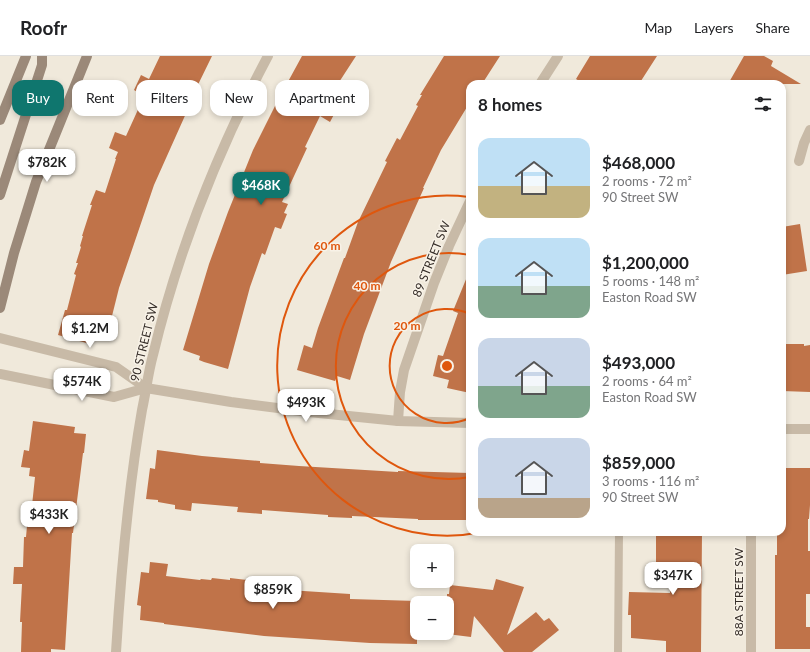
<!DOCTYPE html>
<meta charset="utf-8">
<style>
:root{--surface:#fff;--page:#f6f6f6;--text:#202124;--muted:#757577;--line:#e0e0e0;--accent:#0f766e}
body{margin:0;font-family:Lato,sans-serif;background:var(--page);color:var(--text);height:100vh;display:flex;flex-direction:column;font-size:15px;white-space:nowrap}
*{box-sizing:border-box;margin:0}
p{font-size:13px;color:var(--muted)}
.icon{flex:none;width:22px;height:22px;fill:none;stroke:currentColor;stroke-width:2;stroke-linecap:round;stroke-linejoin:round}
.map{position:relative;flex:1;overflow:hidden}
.details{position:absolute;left:466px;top:24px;width:320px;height:456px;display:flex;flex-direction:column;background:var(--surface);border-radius:12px;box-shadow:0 2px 6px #0003}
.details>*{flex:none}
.top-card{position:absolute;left:12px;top:24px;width:380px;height:36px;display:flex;gap:8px}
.controls{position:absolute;left:410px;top:488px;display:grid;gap:8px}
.controls a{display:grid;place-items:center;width:44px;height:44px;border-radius:8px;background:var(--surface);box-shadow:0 2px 6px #0003;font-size:20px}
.price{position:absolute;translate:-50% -34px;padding:0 9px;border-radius:8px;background:#fff;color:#222;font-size:13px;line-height:26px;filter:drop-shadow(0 1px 2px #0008)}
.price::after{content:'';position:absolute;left:50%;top:24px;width:12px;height:9px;margin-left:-6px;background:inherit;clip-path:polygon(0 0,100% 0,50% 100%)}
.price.current{background:var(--accent);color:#fff}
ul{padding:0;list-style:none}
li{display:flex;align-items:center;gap:12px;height:100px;padding:0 12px}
li span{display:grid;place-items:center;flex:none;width:112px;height:80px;border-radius:12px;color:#555}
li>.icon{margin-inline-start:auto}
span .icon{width:48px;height:48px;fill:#fffc;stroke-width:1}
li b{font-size:17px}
h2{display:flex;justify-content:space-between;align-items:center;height:48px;padding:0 12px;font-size:17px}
.chip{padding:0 14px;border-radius:12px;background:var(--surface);box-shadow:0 2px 6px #0003;font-size:14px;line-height:36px}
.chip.current{background:var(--accent);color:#fff}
header{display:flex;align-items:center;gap:24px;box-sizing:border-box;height:56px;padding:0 20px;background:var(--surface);border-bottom:1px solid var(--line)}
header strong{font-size:19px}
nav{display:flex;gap:22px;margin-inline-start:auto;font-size:14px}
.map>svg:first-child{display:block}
</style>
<header>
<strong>Roofr</strong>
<nav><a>Map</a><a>Layers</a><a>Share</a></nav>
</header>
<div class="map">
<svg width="810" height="596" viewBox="0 0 810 596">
<rect width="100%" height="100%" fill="#f0e9db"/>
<path fill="#c07349" d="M160,0H212L191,43L192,44L154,129L119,232L106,284L92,282L90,288L58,279L65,254H67L76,219L74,218L78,207H76L81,191L80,190L83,180H82L92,149H90L96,134L105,137L116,103H115L118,96L109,92L115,76L126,80L141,47L139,46L142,39L134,34L141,19L149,23Z
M302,0H356L332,37L335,39L331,45L333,46L332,48L338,51L330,66L320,60L305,91L307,92L282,146L288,148L284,157L287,158L281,173L275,171L265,199L262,197L250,231L228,313L204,306L199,304L200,300L183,294L209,208L228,156L253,94L278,44Z
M444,0H500L482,28H470V46L441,94L423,132H424L391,206L364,278L350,324L337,320L335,325L297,314L304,289L312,292L318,272L344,202H345L358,166L387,106L385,105L397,82L400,84L418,50L416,49L422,39H420Z
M590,0H657L639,28H584L576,23Z
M744,0H764L773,5L771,10L801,28H728Z
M800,168L807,215L782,219V171Z
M469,216H470V337L447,332L449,324L433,320L438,299L443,300L458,257L453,255Z
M782,288H804V290L810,289V336L782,335Z
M33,365L75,371L74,377L86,378L84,397H83L73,477H72L65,594L51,593V596H21L22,566H20L22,528H13L14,511H23L24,481H26L28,459H31L35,421L29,420L30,412L21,411L24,394L29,395Z
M157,394L202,400L260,405V407L299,410L398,416V415L470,417V464H418V463L352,460V462L328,461V459L262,454V458L237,456L238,451L192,447L191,455L175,453V449L158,446V444L146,443L150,412L155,413Z
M782,412H810V449L809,463H808V495H810V538H806V571H810V593H775V499H777V476H782Z
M656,476H702L701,596H666V585L631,582V559H628L629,536L670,537L671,507H656Z
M150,506L168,508L166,520L200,524L201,523L211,524L212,522L230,524V522L247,524L246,529L288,532V534L350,538V543L417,545V588L370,587L264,580L164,568V567L140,564L141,550L137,549L141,516L149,517Z
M496,523L524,531L507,579L536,556L544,565L549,562L559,574L532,596H504L474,560L471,581L447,578V538H449L450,529L493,534Z"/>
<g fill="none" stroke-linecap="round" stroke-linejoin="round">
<path stroke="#c8baa7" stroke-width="8" d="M618,596L619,476"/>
<path stroke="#c8baa7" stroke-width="10" d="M540,28L558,0
M799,105L804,87L810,74
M398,365L400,336L404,314L434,227L449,190L470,145
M751,476V596
M116,596C121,515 128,434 142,354C146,336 148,317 153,299C178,195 218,94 268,0"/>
<path stroke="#c8baa7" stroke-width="10" d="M0,282L116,311L146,332
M0,318L114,341L146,332L231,346L309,356L398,365L470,367
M782,373H810"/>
<path stroke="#9b8979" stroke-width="10" d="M0,64L26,0
M0,139L42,9V0
M0,252L14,197L36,126L87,0"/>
</g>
<g fill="none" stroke="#df570d" stroke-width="2">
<path d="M470 362A57 57 0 1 1 470 258"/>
<path d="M470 421A113 113 0 1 1 470 199"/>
<path d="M482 476A170 170 0 1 1 469 141"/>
</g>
<g text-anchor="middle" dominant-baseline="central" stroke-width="3" stroke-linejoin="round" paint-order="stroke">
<g font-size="12" fill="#352d28" stroke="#f8f2e7">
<text transform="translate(431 203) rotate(-68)">89 STREET SW</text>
<text transform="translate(144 286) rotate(-76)">90 STREET SW</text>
<text transform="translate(738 536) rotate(-90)">88A STREET SW</text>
</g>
</g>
<circle cx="447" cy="310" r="6" fill="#df570d" stroke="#f8f2e7" stroke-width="2"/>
<g font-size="12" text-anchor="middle" font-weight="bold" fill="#df570d" stroke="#f8f2e7" stroke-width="3" stroke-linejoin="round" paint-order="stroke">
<text x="327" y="194">60 m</text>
<text x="367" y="234">40 m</text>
<text x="407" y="274">20 m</text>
</g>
</svg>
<div class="controls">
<a>+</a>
<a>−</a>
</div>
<b class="price" style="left:47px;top:127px">$782K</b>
<b class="price current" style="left:261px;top:150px">$468K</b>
<b class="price" style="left:90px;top:293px">$1.2M</b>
<b class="price" style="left:82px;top:346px">$574K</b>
<b class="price" style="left:306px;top:367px">$493K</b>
<b class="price" style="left:49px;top:479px">$433K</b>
<b class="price" style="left:673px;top:540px">$347K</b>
<b class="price" style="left:273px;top:554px">$859K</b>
<div class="top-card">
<a class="chip current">Buy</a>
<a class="chip">Rent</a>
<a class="chip">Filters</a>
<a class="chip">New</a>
<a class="chip">Apartment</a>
</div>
<section class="details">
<h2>8 homes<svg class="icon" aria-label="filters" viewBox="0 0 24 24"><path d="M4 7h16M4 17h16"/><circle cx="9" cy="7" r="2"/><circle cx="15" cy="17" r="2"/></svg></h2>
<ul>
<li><span style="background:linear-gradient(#bfe0f5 60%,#c2b280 0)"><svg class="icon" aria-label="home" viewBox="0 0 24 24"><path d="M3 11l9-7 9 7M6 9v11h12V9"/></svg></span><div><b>$468,000</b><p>2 rooms · 72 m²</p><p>90 Street SW</p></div></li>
<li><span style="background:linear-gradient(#bfe0f5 60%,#7fa58c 0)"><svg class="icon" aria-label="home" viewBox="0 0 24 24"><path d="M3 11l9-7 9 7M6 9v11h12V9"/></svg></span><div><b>$1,200,000</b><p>5 rooms · 148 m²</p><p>Easton Road SW</p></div></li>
<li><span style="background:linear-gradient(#c9d6e8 60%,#7fa58c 0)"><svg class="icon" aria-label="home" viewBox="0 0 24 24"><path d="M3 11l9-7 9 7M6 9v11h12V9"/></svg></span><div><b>$493,000</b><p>2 rooms · 64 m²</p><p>Easton Road SW</p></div></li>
<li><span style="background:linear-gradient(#c9d6e8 75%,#b9a48a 0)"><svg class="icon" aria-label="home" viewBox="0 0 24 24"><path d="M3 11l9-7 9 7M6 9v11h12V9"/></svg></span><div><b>$859,000</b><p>3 rooms · 116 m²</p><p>90 Street SW</p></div></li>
</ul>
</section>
</div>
